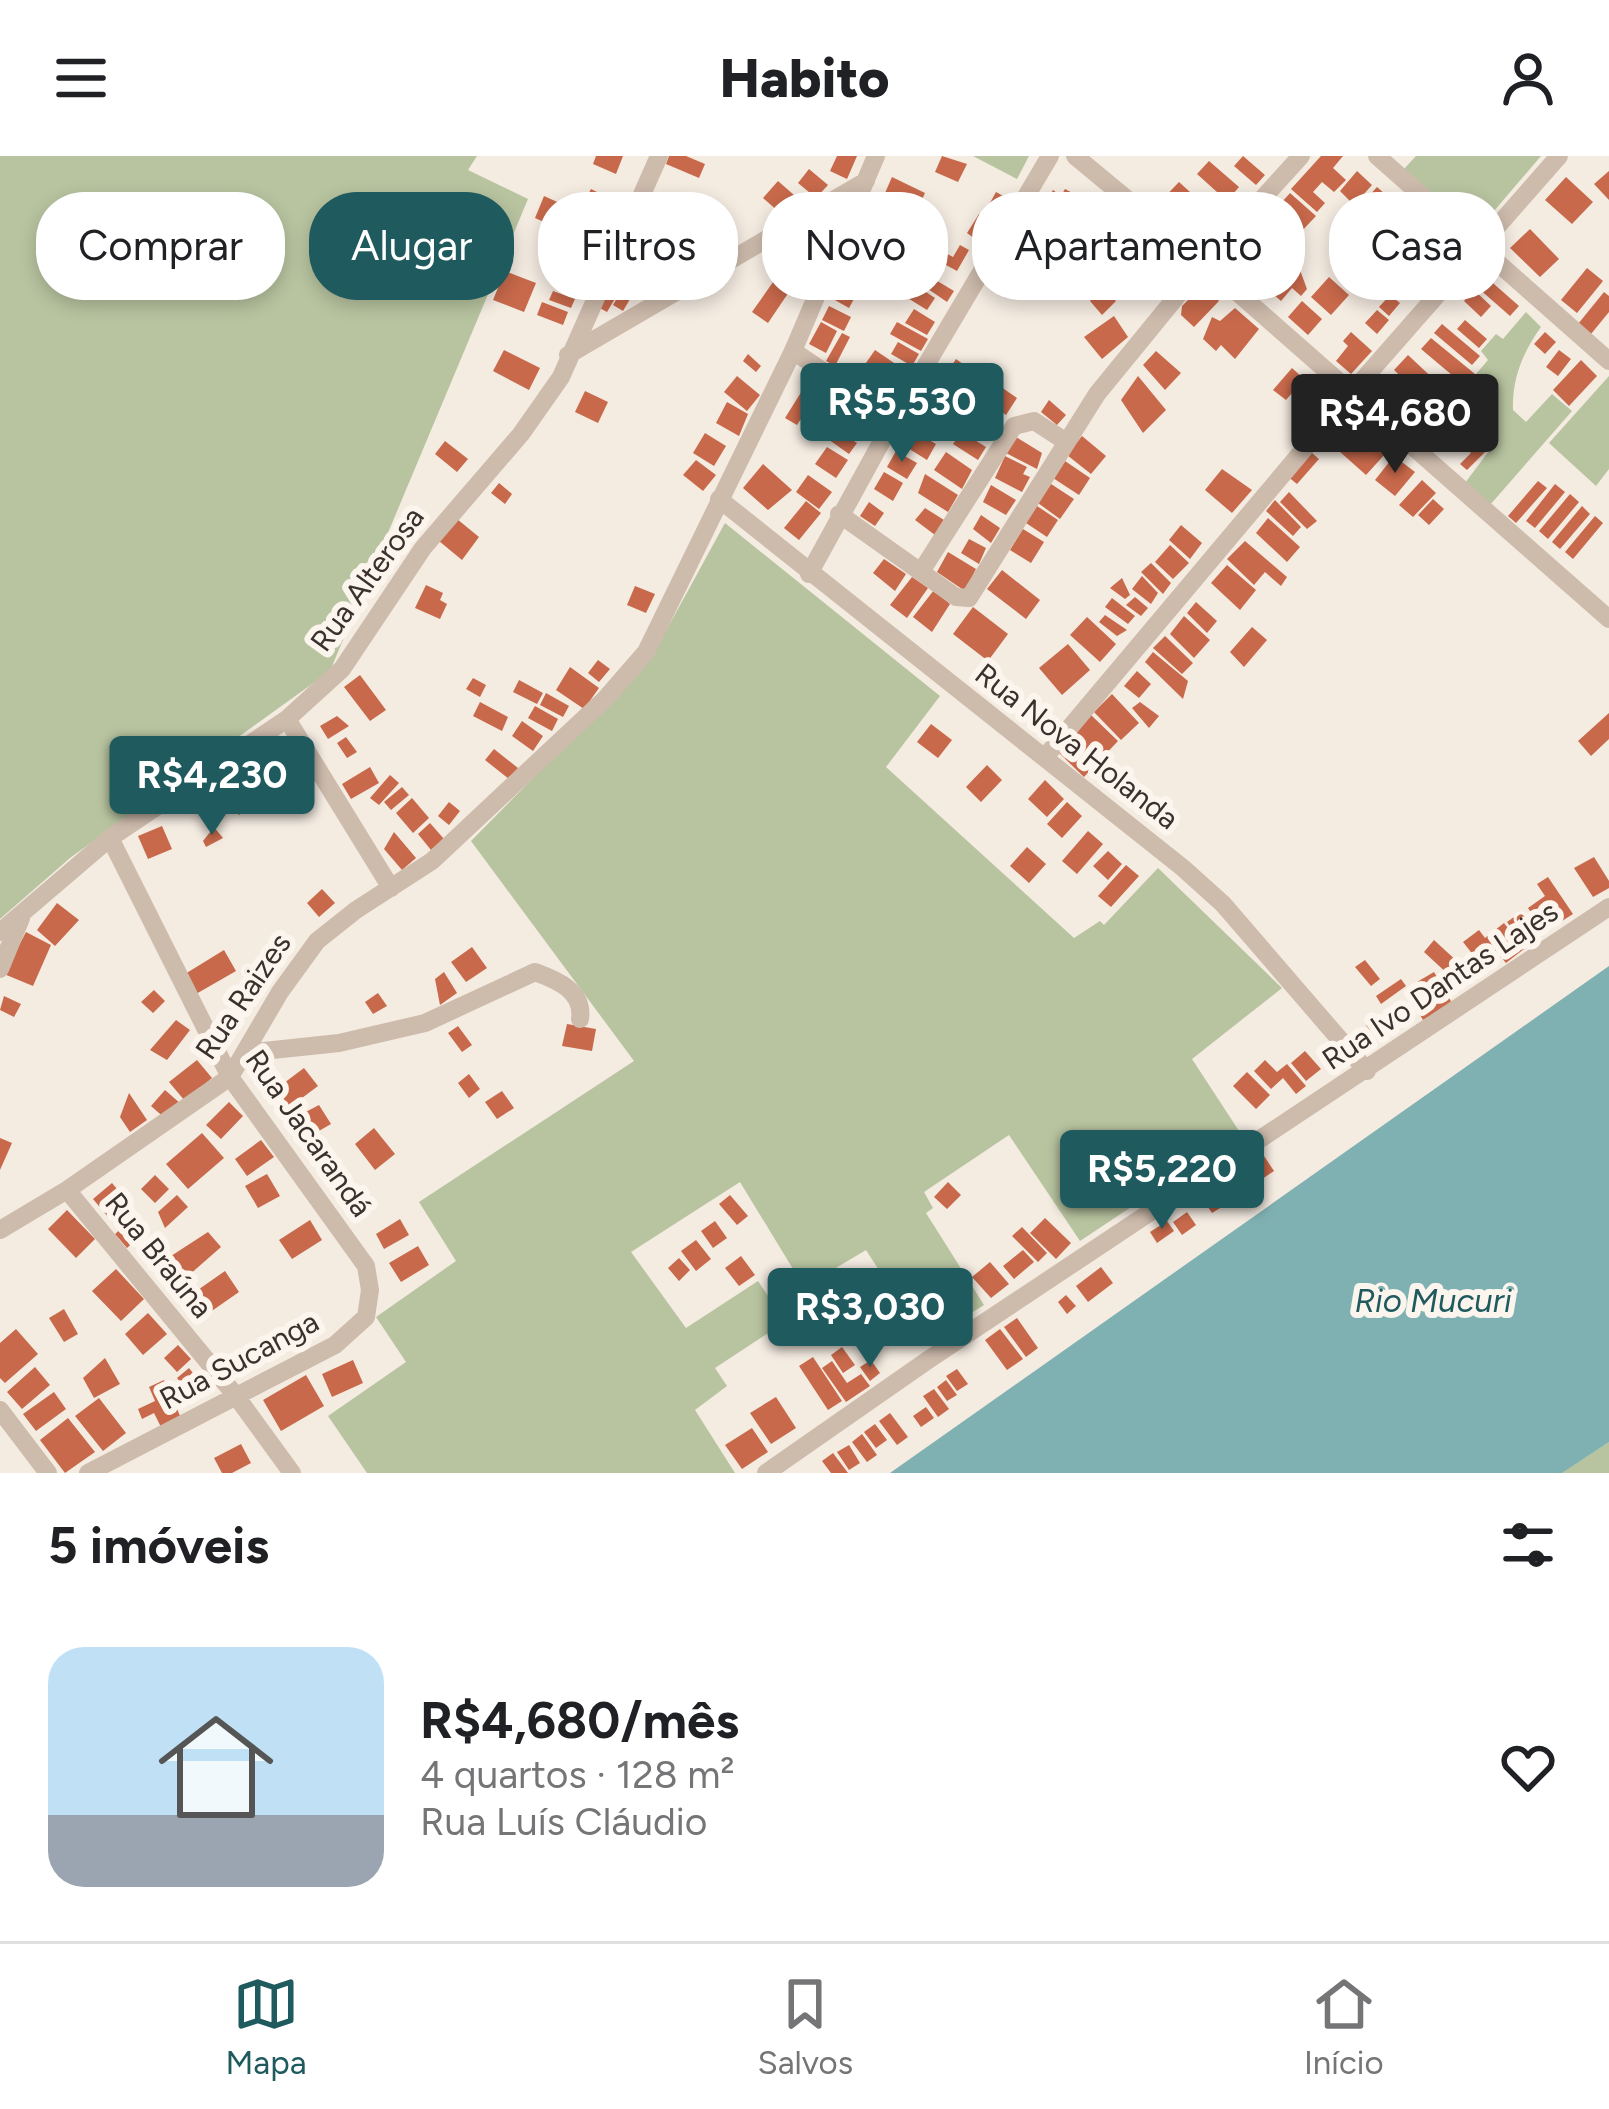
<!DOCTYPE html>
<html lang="pt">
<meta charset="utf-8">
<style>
:root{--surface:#fff;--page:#f6f6f6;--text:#202124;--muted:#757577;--line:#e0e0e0;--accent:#1f5a5e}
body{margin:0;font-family:Figtree,sans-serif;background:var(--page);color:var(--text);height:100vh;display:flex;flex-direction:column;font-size:45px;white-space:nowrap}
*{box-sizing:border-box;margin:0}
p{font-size:39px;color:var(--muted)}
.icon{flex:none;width:66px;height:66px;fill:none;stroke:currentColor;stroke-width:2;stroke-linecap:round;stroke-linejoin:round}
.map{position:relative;height:1317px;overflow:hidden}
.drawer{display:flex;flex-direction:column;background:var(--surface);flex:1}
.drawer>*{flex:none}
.top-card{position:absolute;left:36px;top:36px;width:1539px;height:108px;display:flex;gap:24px}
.price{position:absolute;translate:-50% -102px;padding:0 27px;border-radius:12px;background:var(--accent);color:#fff;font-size:39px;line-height:78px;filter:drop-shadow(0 3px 6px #0008)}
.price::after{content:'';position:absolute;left:50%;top:72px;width:36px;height:27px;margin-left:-18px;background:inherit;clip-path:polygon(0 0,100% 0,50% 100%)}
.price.active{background:#222;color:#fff}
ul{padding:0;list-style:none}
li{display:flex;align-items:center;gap:36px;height:300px;padding:0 48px}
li+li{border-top:3px solid var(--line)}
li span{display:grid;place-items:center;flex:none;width:336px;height:240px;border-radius:36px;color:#555}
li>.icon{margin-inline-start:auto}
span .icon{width:144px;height:144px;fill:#fffc;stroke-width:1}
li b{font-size:51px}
h2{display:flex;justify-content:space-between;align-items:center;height:144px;padding:0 48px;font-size:51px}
.chip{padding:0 42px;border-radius:48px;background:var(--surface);box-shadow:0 6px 18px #0003;font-size:42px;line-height:108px}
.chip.active{background:var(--accent);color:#fff}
header{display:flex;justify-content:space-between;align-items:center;height:156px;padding:0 48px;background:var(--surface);font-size:54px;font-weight:800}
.menu{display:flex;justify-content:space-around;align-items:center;height:168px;border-top:3px solid var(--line);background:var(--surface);font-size:33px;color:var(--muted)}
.menu a{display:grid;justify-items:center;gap:6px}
.menu .active{color:var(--accent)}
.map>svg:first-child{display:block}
</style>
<header><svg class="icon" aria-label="menu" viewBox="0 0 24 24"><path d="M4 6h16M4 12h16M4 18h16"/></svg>Habito<svg class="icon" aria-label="person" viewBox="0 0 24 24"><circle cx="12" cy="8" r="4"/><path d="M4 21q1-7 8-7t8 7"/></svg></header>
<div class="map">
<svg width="1609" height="1317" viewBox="0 0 1609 1317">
<rect width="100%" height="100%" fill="#f4ebe1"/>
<path fill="#b8c4a0" d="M0,0H477L468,14L528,43L330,515L70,702L0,763Z
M973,0H1029L1017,23Z
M1416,0H1541L1476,76L1403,14Z
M1526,156L1541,171C1523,196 1512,222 1513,254L1526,266L1552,238L1572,255L1490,349L1465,327L1489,295L1432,242L1451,220L1465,231L1488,204L1481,195L1496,178L1503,183Z
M1609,220V313L1596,330L1549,287Z
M725,367L940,540L886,611L1074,782L1100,765L1104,769L1158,712L1282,832L1192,903L1241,978L1080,1085L1009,979L924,1036L933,1052L926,1057L984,1149L925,1186L866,1094L804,1131L740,1026L631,1096L686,1172L758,1125L785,1166L715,1212L727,1230L695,1254L735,1317H367L328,1260L406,1206L376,1161L456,1105L419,1046L634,905L471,685L650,504Z
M1609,1286V1317H1562L1566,1314Z"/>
<path fill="#7fb0b2" d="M1609,810V1286L1562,1317H890Z"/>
<path fill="#c8694b" d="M596,0H623L616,18L593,8Z
M669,0H686L705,8L699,22L666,8Z
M837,0H857L847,23L830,15Z
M942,0L967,8L958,26L935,16Z
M1243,0L1265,19L1256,29L1234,10Z
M1321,0H1343L1333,12L1346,24L1334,36L1322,26L1313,36L1325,47L1317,56L1291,33Z
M1209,5L1239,31L1227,45L1197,18Z
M809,13L828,29L816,42L798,27Z
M1357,15L1372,29L1354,49L1340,35Z
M1609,15V44L1594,28Z
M892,21L925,37L918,52L885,37Z
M1566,21L1593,46L1572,68L1545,44Z
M778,25L794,39L779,56L763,42Z
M1179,26L1190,36L1167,61L1156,50Z
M1377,31L1392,44L1378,60L1373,55L1367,61L1357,53Z
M591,33L605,40L594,63L579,56Z
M1065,33L1082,42L1071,65L1077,70L1068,84L1037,62L1053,34L1061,40Z
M996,36L1007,42L996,62L985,56Z
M1202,37L1227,59L1215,74L1200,62L1206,55L1195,45Z
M1290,37L1316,60L1299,78L1274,55Z
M544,40L564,49L555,71L535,62Z
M609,40L620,45L608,69L598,64Z
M1396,44L1407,54L1388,76L1377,66Z
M694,55L701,60L691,73L684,68Z
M879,57L900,67L892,81L872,70Z
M979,58L994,68L981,87L967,77Z
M1271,60L1284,71L1272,85L1259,73Z
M673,62L694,78L686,88L679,84L670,96L678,101L667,115L645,99Z
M1415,66L1448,95L1431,114L1398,86Z
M1202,67L1214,78L1202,92L1191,81Z
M1530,73L1559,103L1540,121L1510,92Z
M1133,76L1148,89L1119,122L1104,109Z
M867,78L885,87L878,102L860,93Z
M573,86L596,97L587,116L564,106Z
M960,89L969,94L957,115L935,103L940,94L953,101Z
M1251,89L1272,108L1256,126L1235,107Z
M896,90L909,97L899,116L886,110Z
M628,93L653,108L641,128L616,114Z
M858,95L884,108L878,120L852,107Z
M1398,96L1413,110L1403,122L1387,108Z
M1161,99L1177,113L1151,143L1135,129Z
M1361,99L1384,123L1371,136L1347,113Z
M1290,105L1300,114L1307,133L1301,140L1292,132L1281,145L1266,132Z
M1065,109L1081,123L1073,132L1057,118Z
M849,112L866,121L849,152L833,143Z
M1587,112L1603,125L1577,157L1561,144Z
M564,114L583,123L575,138L556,129Z
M505,115L536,127L524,156L493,144Z
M778,119L793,130L768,167L752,156Z
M1329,121L1349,139L1331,159L1311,141Z
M1486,121L1519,150L1510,160L1477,131Z
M934,123L954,135L947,146L928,133Z
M914,128L935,142L927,154L906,141Z
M608,130L619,136L607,156L596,150Z
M1202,130L1219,145L1194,171L1181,159L1182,150Z
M1100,133L1116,145L1102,159L1090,145Z
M1474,134L1491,150L1481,161L1464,145Z
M553,135L575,143L571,152L549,144Z
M1604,136L1609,140V156L1591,178L1578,168Z
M620,137L630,143L623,155L613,149Z
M1390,139L1400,147L1389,160L1379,151Z
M1302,145L1322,163L1308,179L1288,161Z
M542,146L568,156L563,169L537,159Z
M829,150L851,161L844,175L822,164Z
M1235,152L1259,173L1235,203L1221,189L1216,195L1203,183L1212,161L1220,165Z
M914,153L935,166L927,179L905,167Z
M1377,154L1389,164L1377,178L1365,167Z
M1114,160L1128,181L1102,203L1084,181Z
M1465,164L1487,183L1479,192L1457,173Z
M821,166L837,175L826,197L809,188Z
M897,166L928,183L921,195L890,178Z
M1442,168L1480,200L1472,209L1434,177Z
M1351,176L1372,195L1351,218L1336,205L1348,190L1343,185Z
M1545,176L1556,186L1545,198L1534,188Z
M842,177L850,181L835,210L826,205Z
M1431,182L1475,218L1465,230L1421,193Z
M898,186L919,198L912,210L891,198Z
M504,194L540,212L529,234L493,215Z
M875,194L900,211L887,231L861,214Z
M1559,194L1571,203L1558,220L1546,211Z
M1156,195L1181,217L1165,234L1143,209Z
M748,198L761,210L756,216L743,205Z
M1408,199L1440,229L1426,244L1394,214Z
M956,203L974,216L966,228L948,215Z
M1581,204L1597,220L1569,250L1553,234Z
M1292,212L1304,223L1286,244L1273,234Z
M737,220L760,239L747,255L724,236Z
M1138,220L1166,254L1143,277L1121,244Z
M1391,223L1427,254L1411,272L1375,241Z
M991,224L1017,242L1006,259L980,241Z
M941,226L959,238L950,251L932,239Z
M1312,227L1328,241L1317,254L1301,240Z
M805,230L817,238L797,269L785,262Z
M585,235L608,246L598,267L575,256Z
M819,242L830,249L811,279L801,272Z
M1049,244L1066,259L1057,269L1041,256Z
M727,246L748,258L739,280L716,267Z
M928,248L954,264L944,280L918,263Z
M843,250L871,268L861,282L834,264Z
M980,256L998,270L991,281L971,267Z
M1350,264L1386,297L1366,319L1339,295L1345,289L1335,280Z
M833,271L857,287L849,298L825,281Z
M912,274L936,288L927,304L903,289Z
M962,276L986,291L978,304L953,288Z
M705,277L726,290L714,310L693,297Z
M1082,280L1106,300L1091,318L1067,299Z
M1016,281L1042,297L1037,313L1006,297Z
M1473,283L1486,295L1467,314L1460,308L1471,297L1466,292Z
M445,285L468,303L457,316L435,298Z
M827,291L848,304L836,322L815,308Z
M1306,292L1319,303L1297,328L1287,320Z
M896,295L917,307L907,323L887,311Z
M946,296L972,314L962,333L934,314Z
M1005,300L1027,311L1023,318L1030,321L1022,336L995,322Z
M1394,300L1415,316L1395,340L1375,324Z
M696,304L716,319L703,335L683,319Z
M1065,305L1090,322L1079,339L1053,322Z
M763,308L792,334L768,354L743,332Z
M1222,313L1252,334L1232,357L1205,334Z
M884,316L903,327L893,345L874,333Z
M925,318L958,339L948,356L918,337Z
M808,319L832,336L819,353L796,336Z
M1422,324L1436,337L1413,361L1399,349Z
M1538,325L1547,332L1516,367L1508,360Z
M499,327L512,338L505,348L491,337Z
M1051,328L1074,343L1060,363L1038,347Z
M1555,328L1565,336L1535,372L1526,365Z
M991,329L1016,344L1006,359L983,346Z
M1289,336L1317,365L1307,373L1280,346Z
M1570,338L1579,346L1548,383L1539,375Z
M1433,343L1444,353L1429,369L1418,359Z
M1275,344L1301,371L1293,380L1266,355Z
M806,345L821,357L799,384L784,372Z
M869,346L884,357L875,370L860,360Z
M1037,350L1058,364L1047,381L1026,367Z
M1582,350L1590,358L1560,393L1552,386Z
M925,352L944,364L935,379L915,364Z
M981,359L1000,372L991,387L973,373Z
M1595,360L1603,367L1573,403L1565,396Z
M1268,362L1300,391L1287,406L1256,377Z
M457,363L479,381L462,404L439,385Z
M1181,369L1202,387L1190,403L1169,384Z
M1023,373L1044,386L1031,407L1010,394Z
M969,383L986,392L979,408L961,397Z
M1245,385L1287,421L1281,430L1265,416L1254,429L1227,403Z
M1170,389L1189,407L1173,423L1155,406Z
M948,396L976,413L965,435L937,416Z
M884,403L906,418L895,435L873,417Z
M1151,407L1171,427L1163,438L1141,416Z
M1227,409L1256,434L1240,454L1211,427Z
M1002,414L1040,444L1026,463L987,433Z
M1142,420L1158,437L1151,448L1132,433Z
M912,421L928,432L907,462L890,449Z
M1122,422L1130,439L1125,443L1110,432Z
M426,429L443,437L440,444L447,448L440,463L415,452Z
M635,430L655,438L646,457L627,449Z
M934,434L950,448L932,476L913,461Z
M1135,441L1148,452L1141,460L1126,449Z
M1112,442L1135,460L1128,468L1105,451Z
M1196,446L1217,465L1207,477L1187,457Z
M973,451L1008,478L988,505L953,478Z
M1105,459L1127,474L1117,480L1099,466Z
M1184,460L1210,484L1194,502L1170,478Z
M1087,461L1116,488L1100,506L1070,479Z
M1252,471L1267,484L1244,511L1230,496Z
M1165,480L1193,507L1182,518L1153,492Z
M1068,488L1090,514L1062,539L1039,512Z
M1153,496L1188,525L1183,543L1145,506Z
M598,504L610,513L599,526L588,517Z
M570,511L599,532L584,553L556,534Z
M1137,515L1151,528L1139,542L1124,530Z
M360,519L386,554L370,565L344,531Z
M473,522L486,529L480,541L466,533Z
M519,524L543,537L537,548L513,536Z
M546,537L569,550L563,561L540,549Z
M1112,538L1139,567L1121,584L1094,556Z
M480,546L508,561L502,575L473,560Z
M1140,546L1159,560L1149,572L1132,552Z
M535,550L558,563L552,575L528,562Z
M1609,557V583L1591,600L1578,585Z
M1091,559L1118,585L1084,621L1057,595Z
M337,560L349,570L328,583L320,570Z
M522,565L543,580L533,595L512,580Z
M931,568L952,584L938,602L917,586Z
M346,581L357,596L347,602L337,587Z
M494,593L518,612L509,623L485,604Z
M289,599L302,616L291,627L278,615Z
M987,609L1002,624L981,646L966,631Z
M370,611L379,627L351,643L342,628Z
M243,616L262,641L239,659L219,635Z
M390,619L399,627L379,649L370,642Z
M1045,624L1064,643L1047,661L1028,643Z
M402,631L409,639L391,654L384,646Z
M412,642L429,662L413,677L396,657Z
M449,646L460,655L449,669L438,660Z
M1067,646L1082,660L1062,682L1047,668Z
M430,667L444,683L431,694L418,678Z
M162,670L172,693L148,703L138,680Z
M214,671L223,682L206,691L203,685Z
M1088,675L1103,688L1077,718L1062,705Z
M394,676L416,702L402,714L384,693Z
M1027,691L1046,708L1029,727L1010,710Z
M1108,695L1122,708L1108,724L1093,710Z
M1594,701L1609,725V732L1593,741L1574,712Z
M1126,709L1139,720L1111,751L1098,740Z
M1548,721L1573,758L1562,765L1555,755L1537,766L1528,752L1545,740L1537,728Z
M322,733L335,747L319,761L307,747Z
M57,747L79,764L55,790L37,774Z
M1521,756L1539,780L1525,790L1507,766Z
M1504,767L1524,793L1506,807L1501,801L1485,814L1463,786L1479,774L1485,782Z
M26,776L51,789L33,830L4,818Z
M1434,784L1460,808L1450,820L1424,796Z
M472,791L487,812L466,826L451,806Z
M224,794L236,815L196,838L185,818Z
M1365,804L1380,823L1371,830L1355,811Z
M444,816L457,837L440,849L435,823Z
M1434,816L1452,847L1423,864L1405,833Z
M1401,823L1406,830L1381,848L1376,840Z
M154,834L165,845L153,857L141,846Z
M378,837L387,850L373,858L365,846Z
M4,840L21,848L14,861L0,854Z
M1381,860L1392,877L1377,886L1366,869Z
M176,864L190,874L167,904L150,894Z
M567,868L596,873L592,895L562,890Z
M458,870L472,889L462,896L448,877Z
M1305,895L1321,913L1306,925L1291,907Z
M197,904L212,922L185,945L169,926Z
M1265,904L1277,916L1287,908L1306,930L1296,938L1283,922L1271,933L1254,915Z
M304,912L318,930L290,951L276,933Z
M1247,916L1270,939L1256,953L1233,930Z
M469,918L480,933L469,942L458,927Z
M165,934L181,948L167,964L151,950Z
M502,935L514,952L497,963L485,946Z
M129,937L147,964L130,976L120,961Z
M229,946L243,960L221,983L206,969Z
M319,949L331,968L312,979L300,959Z
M374,972L395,998L375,1014L355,988Z
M202,977L224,1002L188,1033L166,1008Z
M0,982L12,987L0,1014Z
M261,984L274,1001L247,1020L235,1003Z
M1264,1000L1274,1015L1236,1041L1226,1026Z
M267,1018L280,1040L258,1052L245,1030Z
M155,1019L169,1033L155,1047L141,1033Z
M948,1026L961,1039L947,1053L934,1041Z
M112,1027L133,1052L114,1068L93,1043Z
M1223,1029L1233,1044L1212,1057L1202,1042Z
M177,1039L188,1051L165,1072L158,1056Z
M730,1039L748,1060L737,1069L719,1048Z
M67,1054L95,1083L76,1102L48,1073Z
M1187,1056L1196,1069L1182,1079L1173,1066Z
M138,1058L149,1072L127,1092L115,1078Z
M1045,1062L1071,1087L1056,1103L1030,1077Z
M400,1063L409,1079L384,1093L376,1078Z
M310,1064L322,1084L292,1103L279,1084Z
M715,1065L727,1082L713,1092L701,1075Z
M1167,1065L1174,1075L1157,1087L1150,1076Z
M1022,1071L1047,1097L1038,1106L1012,1080Z
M208,1076L221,1091L188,1120L171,1100Z
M696,1084L711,1103L696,1115L681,1095Z
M418,1090L429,1109L401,1126L389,1107Z
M1023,1094L1034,1106L1014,1123L1003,1110Z
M741,1100L755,1119L739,1130L725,1112Z
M679,1102L690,1114L679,1125L668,1112Z
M990,1106L1009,1128L991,1142L972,1121Z
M1101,1111L1113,1127L1088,1146L1076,1130Z
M116,1113L144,1143L121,1165L92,1135Z
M225,1115L239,1136L206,1159L192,1138Z
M1066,1139L1076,1150L1067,1158L1058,1146Z
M64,1153L78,1178L64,1186L49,1162Z
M821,1154L832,1170L819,1178L808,1163Z
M148,1157L167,1178L143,1199L125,1178Z
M1017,1162L1038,1192L1026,1201L1004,1171Z
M16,1173L38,1198L5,1227L0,1222V1187Z
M1000,1173L1023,1203L1007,1214L985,1184Z
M178,1189L191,1203L177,1216L164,1202Z
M842,1191L855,1209L843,1217L831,1199Z
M813,1201L842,1245L828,1254L799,1210Z
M105,1202L120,1228L94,1242L83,1222Z
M353,1204L363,1227L332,1241L322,1218Z
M871,1204L880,1217L870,1225L860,1211Z
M832,1205L847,1227L861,1218L870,1230L846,1246L822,1212Z
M35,1211L50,1229L22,1253L7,1236Z
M189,1212L200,1226L188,1236L177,1222Z
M957,1213L968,1228L957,1235L946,1220Z
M306,1219L324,1250L281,1275L263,1244Z
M164,1224L181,1262L161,1271L154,1257L142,1263L138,1253L155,1245L149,1231Z
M946,1224L957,1239L947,1245L937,1231Z
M934,1233L949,1253L938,1261L923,1240Z
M54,1236L66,1253L36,1275L23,1258Z
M776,1241L796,1272L771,1288L750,1257Z
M99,1242L126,1277L103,1295L75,1260Z
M926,1251L934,1262L921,1271L913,1260Z
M890,1257L908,1281L897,1289L879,1265Z
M68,1262L95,1296L65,1317L40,1284Z
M875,1268L887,1284L876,1292L864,1276Z
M752,1272L768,1296L742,1313L725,1289Z
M862,1278L877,1299L867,1306L852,1286Z
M241,1288L251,1307L232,1317H222L214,1302Z
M849,1289L860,1307L849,1314L837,1296Z
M833,1297L848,1317H831L822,1305Z"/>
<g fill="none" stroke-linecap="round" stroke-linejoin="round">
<path stroke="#cdbbac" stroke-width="18" d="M1075,0L1204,107L1609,463
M1377,0L1609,205
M793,195L894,263
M568,199L866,25
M719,343L1183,712L1223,748L1367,915
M839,358L956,441L969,442L1097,238L1204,107L1301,0
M922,414L1014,270L1034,265L1065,285
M809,418L894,263L1050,0
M287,563L391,732
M1045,601L1352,236L1559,0
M0,776L110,682L287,563L342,513L423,392L521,278L561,221L659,0
M0,813L21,762
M244,897L339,887L425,867L535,816C557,824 584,835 580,863
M67,1034L236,1240L292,1317
M0,1074L67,1034L230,921L280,836L317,785L356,754L432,705L606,542L646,496L793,195L876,0
M0,1254L48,1317
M88,1317L335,1189L366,1161L370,1134L366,1110L230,921L110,682
M766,1317L928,1204L1609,751"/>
</g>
<g text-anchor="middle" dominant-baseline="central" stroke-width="12" stroke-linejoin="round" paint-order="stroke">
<g font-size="30" fill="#3b302b" stroke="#fbf5ee">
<text transform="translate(367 423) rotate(-54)">Rua Alterosa</text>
<text transform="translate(1077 590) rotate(38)">Rua Nova Holanda</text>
<text transform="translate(1440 829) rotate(-34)">Rua Ivo Dantas Lajes</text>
<text transform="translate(243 840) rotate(-56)">Rua Raizes</text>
<text transform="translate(309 977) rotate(55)">Rua Jacarandá</text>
<text transform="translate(159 1099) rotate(51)">Rua Braúna</text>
<text transform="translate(239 1204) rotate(-28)">Rua Sucanga</text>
</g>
<g font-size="33" font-style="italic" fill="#1f5a5e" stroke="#fbf5ee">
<text x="1433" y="1144">Rio Mucuri</text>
</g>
</g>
</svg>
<b class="price" style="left:902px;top:309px">R$5,530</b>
<b class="price active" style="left:1395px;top:320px">R$4,680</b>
<b class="price" style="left:212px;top:682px">R$4,230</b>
<b class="price" style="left:1162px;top:1076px">R$5,220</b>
<b class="price" style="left:870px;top:1214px">R$3,030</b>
<div class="top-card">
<a class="chip">Comprar</a>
<a class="chip active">Alugar</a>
<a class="chip">Filtros</a>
<a class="chip">Novo</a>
<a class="chip">Apartamento</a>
<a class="chip">Casa</a>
</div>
</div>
<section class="drawer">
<h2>5 imóveis<svg class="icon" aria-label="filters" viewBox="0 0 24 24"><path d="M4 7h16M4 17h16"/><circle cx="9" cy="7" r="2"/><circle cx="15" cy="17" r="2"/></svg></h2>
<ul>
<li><span style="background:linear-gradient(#bfe0f5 70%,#9aa5b1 0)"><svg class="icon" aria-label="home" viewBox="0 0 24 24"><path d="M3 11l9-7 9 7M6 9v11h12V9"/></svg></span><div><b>R$4,680/mês</b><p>4 quartos · 128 m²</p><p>Rua Luís Cláudio</p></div><svg class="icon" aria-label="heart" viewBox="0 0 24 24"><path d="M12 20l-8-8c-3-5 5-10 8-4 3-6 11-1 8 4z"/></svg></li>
</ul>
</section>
<nav class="menu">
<a class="active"><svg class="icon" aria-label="map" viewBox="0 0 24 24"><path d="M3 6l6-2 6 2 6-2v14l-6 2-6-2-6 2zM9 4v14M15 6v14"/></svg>Mapa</a>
<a><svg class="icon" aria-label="saved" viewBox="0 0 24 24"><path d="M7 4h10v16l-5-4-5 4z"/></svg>Salvos</a>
<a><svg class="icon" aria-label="home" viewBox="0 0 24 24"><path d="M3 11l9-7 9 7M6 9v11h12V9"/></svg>Início</a>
</nav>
